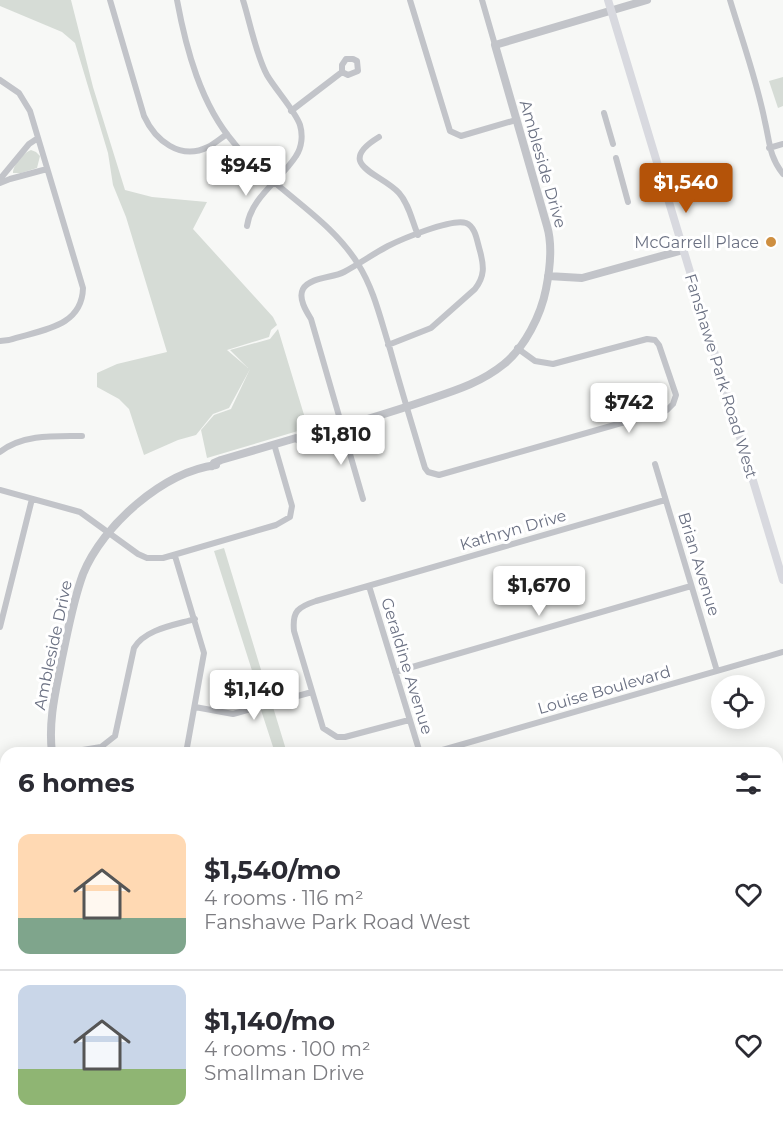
<!DOCTYPE html>
<meta charset="utf-8">
<style>
:root{--surface:#fff;--page:#f2f2f3;--text:#2b2b33;--muted:#7c7c81;--line:#e1e1e2;--accent:#b45309}
body{margin:0;font-family:Montserrat,sans-serif;background:var(--page);color:var(--text);height:100vh;display:flex;flex-direction:column;font-size:22px;white-space:nowrap}
*{box-sizing:border-box;margin:0}
p{font-size:20px;color:var(--muted)}
.icon{flex:none;width:33px;height:33px;fill:none;stroke:currentColor;stroke-width:2;stroke-linecap:round;stroke-linejoin:round}
.map{position:relative;flex:1;overflow:hidden}
.drawer{position:absolute;left:0px;top:747px;width:783px;height:386px;display:flex;flex-direction:column;background:var(--surface);border-radius:18px 18px 0 0;box-shadow:0 3px 15px #0003}
.drawer>*{flex:none}
.fabs{position:absolute;left:711px;top:675px;display:grid;gap:12px}
.fabs a{display:grid;place-items:center;width:54px;height:54px;border-radius:50%;background:var(--surface);box-shadow:0 3px 15px #0003;font-size:30px}
.price{position:absolute;translate:-50% -51px;padding:0 14px;border-radius:6px;background:#fff;color:#222;font-size:20px;line-height:39px;filter:drop-shadow(0 2px 3px #0008)}
.price::after{content:'';position:absolute;left:50%;top:36px;width:18px;height:14px;margin-left:-9px;background:inherit;clip-path:polygon(0 0,100% 0,50% 100%)}
.price.on{background:var(--accent);color:#fff}
ul{padding:0;list-style:none}
li{display:flex;align-items:center;gap:18px;height:150px;padding:0 18px}
li+li{border-top:2px solid var(--line)}
li span{display:grid;place-items:center;flex:none;width:168px;height:120px;border-radius:12px;color:#555}
li>.icon{margin-inline-start:auto}
span .icon{width:72px;height:72px;fill:#fffc;stroke-width:1}
li b{font-size:26px}
h2{display:flex;justify-content:space-between;align-items:center;height:72px;padding:0 18px;font-size:26px}
.map>svg:first-child{display:block}
</style>
<div class="map">
<svg width="783" height="1132" viewBox="0 0 783 1132">
<rect width="100%" height="100%" fill="#f7f8f6"/>
<path fill="#d6dcd6" d="M0,0H71L93,87L125,190L152,197L207,202L193,229L273,317L277,325L271,330L269,337L227,350L248,368L230,350L270,339L278,329L308,428L207,458L201,430L214,415L231,409L250,369L229,408L213,414L196,435L178,440L144,455L129,409L119,399L97,387V373L117,364L167,352L126,217L113,185L108,153L75,43L62,32L0,6Z
M783,77V106L778,108L769,81Z
M31,150L36,152L40,156L37,168L21,173H13C13,165 23,153 31,150Z
M224,548L269,696L261,699L214,551Z
M273,707L287,753H275L261,710Z
M6,885V952L0,949V887Z
M62,1127H117L118,1132H63Z"/>
<g fill="none" stroke-linecap="round" stroke-linejoin="round">
<path stroke="#bec2c9" stroke-width="1.5" d="M245,1132L250,1126"/>
<path stroke="#c2c4c9" stroke-width="6" d="M110,0L144,116C155,140 180,161 208,147C214,144 221,138 227,134
M177,0C186,49 201,105 234,143C245,157 260,169 273,181C303,207 337,230 358,264C374,289 381,321 390,349C401,389 413,428 425,468L428,472L439,475L667,410L673,404L676,395L659,345L655,340L647,339L553,364L535,361L517,348
M243,0C250,22 256,55 267,75C275,89 296,112 300,125C303,135 302,147 296,156C281,180 251,197 247,226
M410,0L450,131L461,136L516,120
M482,0L495,45
M730,0C742,40 757,81 765,122C770,143 769,156 783,174
M0,80L19,93L30,111L83,288C82,328 40,330 9,340L0,341
M291,111L342,72L348,75L358,71L357,61L353,59H346L342,65V72
M604,113L613,144
M379,137C333,165 381,173 399,193C409,204 412,221 418,235
M769,148L783,144
M616,158L628,202
M0,179L29,144L38,138
M0,183L10,179L47,169
M0,452C23,434 55,436 82,436
M655,464L717,671
M0,490L80,512L138,554L147,558H163L276,525L290,517L292,506L274,444
M363,499L311,319C306,311 298,298 303,289C310,277 333,278 344,272C359,264 373,254 388,246C402,239 452,218 466,223C476,227 477,242 480,251C484,266 485,276 475,289L431,328L388,345
M175,556L204,653L186,753
M369,586L420,753
M0,627L32,499
M395,672L691,586
M195,707L233,714L312,692
M409,720L345,737H337L323,728L294,631C292,611 298,607 316,601L665,500
M64,753L101,747L115,736L134,648C145,629 175,625 195,619
M432,753L783,652
M0,829L5,810
M0,1024L6,1027
M777,1070L783,1091
M0,1109L6,1107
M51,1126L53,1132
M337,1126L341,1132
M448,1126L450,1132
M312,1132L319,1126
M492,1132L511,1126"/>
<path stroke="#c2c4c9" stroke-width="8" d="M548,276L582,278L683,250
M212,466L214,463L221,460L296,438L299,440C343,426 387,414 430,399C457,390 482,382 504,364C525,347 541,315 546,289C550,269 553,246 547,226L495,45L647,0
M52,753C48,720 56,690 62,658C68,630 73,601 83,574C103,525 163,472 216,465
M0,808L6,810
M165,1126L167,1132"/>
<path stroke="#d8d9df" stroke-width="8" d="M608,0L783,580"/>
</g>
<circle fill="#ce8f40" stroke="#fff" stroke-width="2" cx="771" cy="242" r="6"/>
<g text-anchor="middle" dominant-baseline="central" stroke-width="6" stroke-linejoin="round" paint-order="stroke">
<g font-size="16" fill="#6b7183" stroke="#fff">
<text transform="translate(543 164) rotate(74)">Ambleside Drive</text>
<text transform="translate(721 376) rotate(73)">Fanshawe Park Road West</text>
<text transform="translate(513 530) rotate(-16)">Kathryn Drive</text>
<text transform="translate(699 564) rotate(73)">Brian Avenue</text>
<text transform="translate(53 645) rotate(-78)">Ambleside Drive</text>
<text transform="translate(407 666) rotate(73)">Geraldine Avenue</text>
<text transform="translate(604 690) rotate(-16)">Louise Boulevard</text>
</g>
<g font-size="16" fill="#6b7183" stroke="#fff" text-anchor="end">
<text x="759" y="242">McGarrell Place</text>
</g>
</g>
</svg>
<div class="fabs">
<a><svg class="icon" aria-label="locate" viewBox="0 0 24 24"><circle cx="12" cy="12" r="6"/><path d="M12 2v4M12 18v4M2 12h4M18 12h4"/></svg></a>
</div>
<b class="price" style="left:246px;top:197px">$945</b>
<b class="price on" style="left:686px;top:214px">$1,540</b>
<b class="price" style="left:629px;top:434px">$742</b>
<b class="price" style="left:341px;top:466px">$1,810</b>
<b class="price" style="left:539px;top:617px">$1,670</b>
<b class="price" style="left:254px;top:721px">$1,140</b>
<section class="drawer">
<h2>6 homes<svg class="icon" aria-label="filters" viewBox="0 0 24 24"><path d="M4 7h16M4 17h16"/><circle cx="9" cy="7" r="2"/><circle cx="15" cy="17" r="2"/></svg></h2>
<ul>
<li><span style="background:linear-gradient(#ffd9b3 70%,#7fa58c 0)"><svg class="icon" aria-label="home" viewBox="0 0 24 24"><path d="M3 11l9-7 9 7M6 9v11h12V9"/></svg></span><div><b>$1,540/mo</b><p>4 rooms · 116 m²</p><p>Fanshawe Park Road West</p></div><svg class="icon" aria-label="heart" viewBox="0 0 24 24"><path d="M12 20l-8-8c-3-5 5-10 8-4 3-6 11-1 8 4z"/></svg></li>
<li><span style="background:linear-gradient(#c9d6e8 70%,#8fb573 0)"><svg class="icon" aria-label="home" viewBox="0 0 24 24"><path d="M3 11l9-7 9 7M6 9v11h12V9"/></svg></span><div><b>$1,140/mo</b><p>4 rooms · 100 m²</p><p>Smallman Drive</p></div><svg class="icon" aria-label="heart" viewBox="0 0 24 24"><path d="M12 20l-8-8c-3-5 5-10 8-4 3-6 11-1 8 4z"/></svg></li>
</ul>
</section>
</div>
